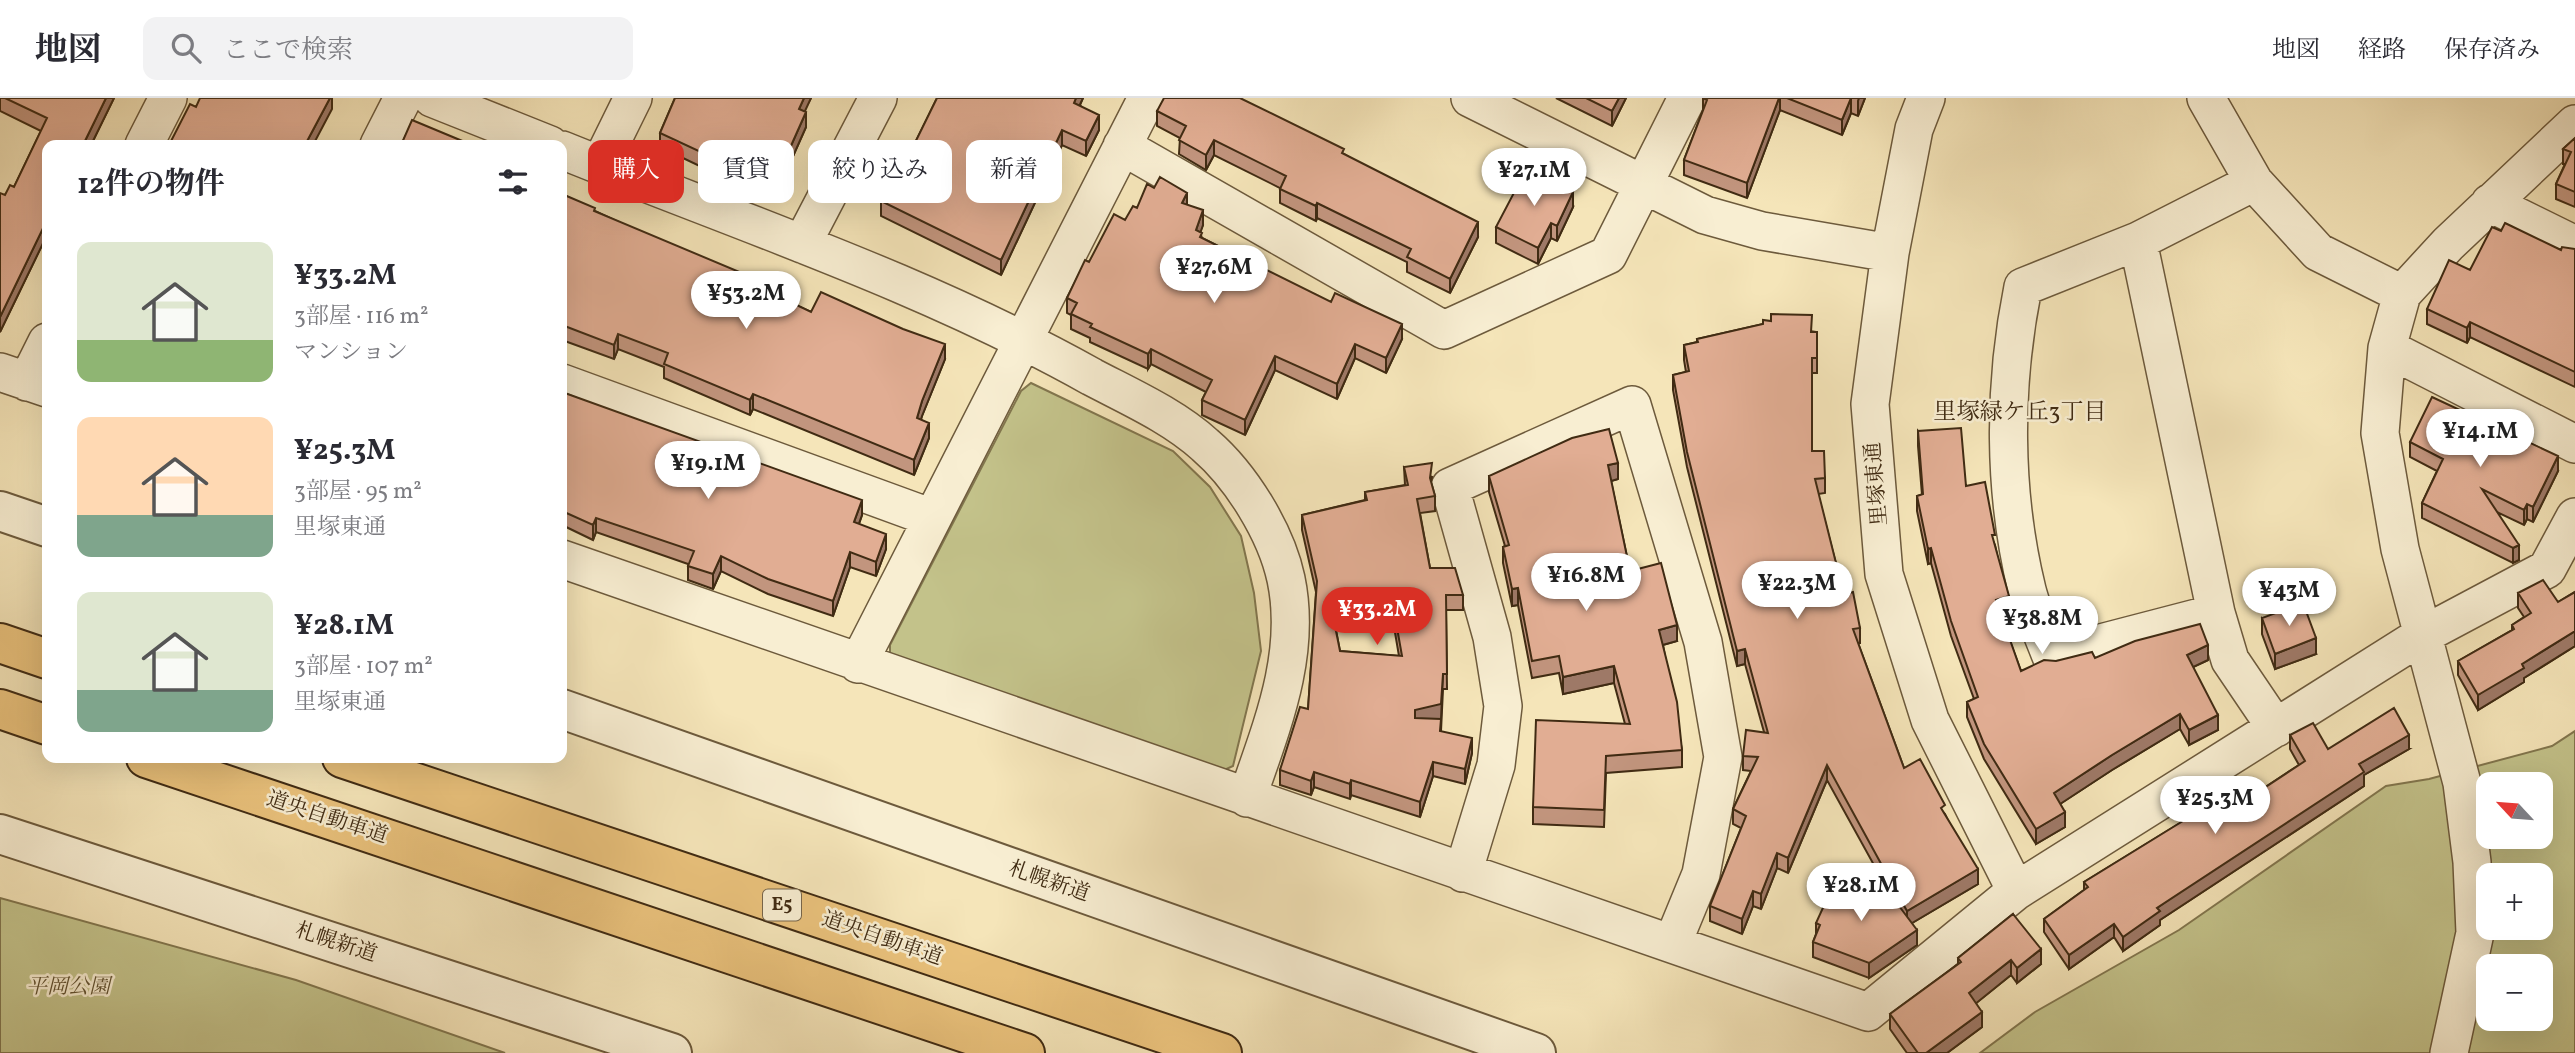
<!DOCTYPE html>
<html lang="ja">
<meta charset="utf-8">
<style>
:root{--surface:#fff;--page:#f2f2f3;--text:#2b2b33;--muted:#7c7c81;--line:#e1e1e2;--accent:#d93025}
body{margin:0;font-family:Vollkorn,"Noto Serif JP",serif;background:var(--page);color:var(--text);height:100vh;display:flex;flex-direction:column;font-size:26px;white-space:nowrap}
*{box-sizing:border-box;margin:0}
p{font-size:23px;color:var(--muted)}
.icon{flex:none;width:38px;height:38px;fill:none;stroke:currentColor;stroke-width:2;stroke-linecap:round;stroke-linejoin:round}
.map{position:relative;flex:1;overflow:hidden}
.drawer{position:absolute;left:42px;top:42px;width:525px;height:623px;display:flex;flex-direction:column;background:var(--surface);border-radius:14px;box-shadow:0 7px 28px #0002}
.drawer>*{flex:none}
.hud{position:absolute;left:588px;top:42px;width:665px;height:63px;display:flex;gap:14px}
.needle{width:46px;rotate:296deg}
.controls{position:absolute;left:2476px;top:674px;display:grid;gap:14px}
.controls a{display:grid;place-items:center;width:77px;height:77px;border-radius:14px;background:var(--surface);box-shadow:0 7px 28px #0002;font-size:35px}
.price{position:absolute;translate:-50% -60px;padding:0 16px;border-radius:24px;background:#fff;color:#222;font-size:23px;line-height:46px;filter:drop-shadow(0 2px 4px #0008)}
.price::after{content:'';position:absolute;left:50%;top:42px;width:21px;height:16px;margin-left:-10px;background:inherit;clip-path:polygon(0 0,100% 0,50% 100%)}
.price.on{background:var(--accent);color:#fff}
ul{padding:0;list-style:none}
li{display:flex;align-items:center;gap:21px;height:175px;padding:0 35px}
li span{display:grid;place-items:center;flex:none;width:196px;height:140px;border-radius:14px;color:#555}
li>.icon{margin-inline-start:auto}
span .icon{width:84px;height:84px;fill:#fffc;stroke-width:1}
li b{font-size:30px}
h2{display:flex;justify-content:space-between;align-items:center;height:84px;padding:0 35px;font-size:30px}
.pill{padding:0 24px;border-radius:14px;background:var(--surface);box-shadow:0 7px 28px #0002;font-size:24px;line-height:63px}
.pill.on{background:var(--accent);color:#fff}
header{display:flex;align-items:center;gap:42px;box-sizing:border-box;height:98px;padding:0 35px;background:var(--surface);border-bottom:2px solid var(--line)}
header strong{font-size:33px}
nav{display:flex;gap:38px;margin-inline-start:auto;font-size:24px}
.search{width:490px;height:63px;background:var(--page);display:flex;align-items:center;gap:18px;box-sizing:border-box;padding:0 24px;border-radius:14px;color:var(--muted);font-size:26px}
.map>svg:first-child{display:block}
</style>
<header>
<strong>地図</strong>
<div class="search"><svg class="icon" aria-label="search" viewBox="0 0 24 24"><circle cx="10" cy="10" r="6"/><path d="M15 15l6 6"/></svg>ここで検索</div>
<nav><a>地図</a><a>経路</a><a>保存済み</a></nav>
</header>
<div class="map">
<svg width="2575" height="955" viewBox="0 0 2575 955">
<rect width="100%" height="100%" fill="#f5e5b9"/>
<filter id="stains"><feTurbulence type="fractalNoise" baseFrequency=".00286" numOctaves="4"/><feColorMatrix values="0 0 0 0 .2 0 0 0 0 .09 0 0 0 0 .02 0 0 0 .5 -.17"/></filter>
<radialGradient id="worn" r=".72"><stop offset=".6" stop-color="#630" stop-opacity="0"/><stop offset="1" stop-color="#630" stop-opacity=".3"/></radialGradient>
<path fill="#c3c28a" stroke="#82764e" stroke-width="2" fill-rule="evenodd" d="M1031,285L1173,353L1210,389L1241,438L1254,495L1261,553L1233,668L1220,674L890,559V547L1021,293Z
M2575,633V955H1980L2035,914L2179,832L2386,688L2429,681L2552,648ZM2488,686H2541V738H2488ZM2488,777H2541V830H2488ZM2488,868H2541V920H2488Z
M0,800L296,882L505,955H0Z"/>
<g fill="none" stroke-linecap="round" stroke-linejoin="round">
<g stroke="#6d5a3c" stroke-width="40">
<path id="minor" d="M432,0L550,47
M1470,0L1705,117L1762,133L1890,155
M1926,0L1914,31L1890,155L1870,306L1884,476L1930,622L2016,793
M2206,0L2254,84L2318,154L2402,196
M144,47L168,0
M379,47L403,0
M1122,48L1444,232L1608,157L1687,0
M562,52C740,124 924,185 1092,279C1130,299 1173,318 1205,347C1241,378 1276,434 1286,481C1302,557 1271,630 1247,700
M600,67L633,0
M2254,84L2138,143L2216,515L2230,562L2276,630
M2490,105L2575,147
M2138,143L2023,189C2003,288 2003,394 2027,492C2033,515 2043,537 2051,558L2216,515
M802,146L878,0
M2387,250L2575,346
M0,274L47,290
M27,284L47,244
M562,285L932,420
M562,461L1868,914L2016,793L2421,538L2547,471L2575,419
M858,566L1147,0
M1463,775L1496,667L1503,608L1492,539L1450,389L1632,307L1703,544L1723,659L1701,776L1673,844
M2449,955L2475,835L2472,764L2462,685L2400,451L2380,335L2387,250L2402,196L2448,146L2575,26"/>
</g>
<g stroke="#6d5a3c" stroke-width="42">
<path id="tertiary" d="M0,413L47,429
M562,611L1536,955
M0,736L672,955"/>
</g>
<g stroke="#402b13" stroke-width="42">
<path id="motorway" d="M0,545L47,561
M0,611L47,627
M146,660L1025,955
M342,660L1222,955"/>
</g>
<use href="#minor" stroke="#f8eed2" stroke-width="37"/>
<use href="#tertiary" stroke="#f8eed2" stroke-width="38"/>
<use href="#motorway" stroke="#eac27c" stroke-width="38"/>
</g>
<path fill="#c2957e" stroke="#402b13" stroke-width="2" fill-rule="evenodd" d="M0,0H114L91,47H47V137L0,234L5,97L14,89L41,33L0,13Z
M675,0H811L804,13L806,29L790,65L781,61L768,88L740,75L735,85L660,49V35Z
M937,0H1083L1080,7L1099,32L1086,58L1062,47L1001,177L881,118V103L911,53Z
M1556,0H1626L1612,28Z
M1703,0H1865L1858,18L1851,15L1842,37L1780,12L1747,100L1684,77V62L1703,12Z
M1157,13L1344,56L1478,139L1450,195L1407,174V164L1317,120L1316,123L1280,105V90L1214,57L1206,72L1179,56L1180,40L1157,28Z
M2575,40V109L2556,101V86L2565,66H2563V51Z
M562,96L595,113L811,214L945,261L922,318L921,321L929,340L914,377L753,311L750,317L664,280V269L618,251L614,261L562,242Z
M1187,107L1203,127L1200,134L1202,140L1402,241L1386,275L1355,260L1337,301L1275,272L1245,337L1202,317V302L1206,294L1151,266L1148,271L1090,244V240L1071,231V217L1067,215V200L1089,164L1137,110Z
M1573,109L1557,143L1551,140L1538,166L1496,145V129Z
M2501,133L2561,152L2575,151V289L2470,239L2467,245L2427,226V211L2470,172Z
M1763,226L1817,234V275H1812V353L1825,380V395L1818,396L1841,485L1860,530V545H1858L1904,670L1945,716L1978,786L1912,825L1917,847L1869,880L1813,859V844L1816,836V825L1895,805L1827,682L1788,775L1777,770L1761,811L1753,808L1742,836L1710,823V808L1741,730L1733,726V711L1751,673L1743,672V658L1764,634L1745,566L1737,568L1687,369L1673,292V277L1686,274L1684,262V247L1697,244V241Z
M562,294L862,417L859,426L886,451L876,478L850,469L833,518L768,496L721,473L713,491L688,482V466L596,434L593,442L562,427Z
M1918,333L1966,388L1995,447L2009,513L2000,516L2021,573L2056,563L2095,560L2208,562L2193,569L2218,632L2189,647L2180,631L2112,672L2060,706L2065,729L2036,746L1984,661L1967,619V604L1974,601L1951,538L1931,465L1928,466L1917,413V398L1922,397L1918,348Z
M2410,344L2558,373L2533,424L2527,421L2524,427L2497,414L2519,462L2513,465L2422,420V405L2437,373L2410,359Z
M1404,369L1432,379L1431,384L1435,398V413L1420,415L1430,470L1463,497V512H1446L1447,591H1443L1441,633L1472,655L1465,686L1433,678L1420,719L1351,697L1350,701L1314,689L1311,697L1280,687V672L1308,611L1316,494L1302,432V417L1365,402V394L1405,387ZM1391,511L1399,558L1340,553L1334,522Z
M1489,378L1618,381L1611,383L1630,473L1677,543L1663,547L1682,652V669L1606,675L1604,729L1533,726V709L1625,626L1614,585L1563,596L1559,575L1532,580L1518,507L1512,508L1503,465V449L1505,448L1489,394Z
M2575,494V548L2524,580V584L2478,612L2458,577V563L2512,532V527L2524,519L2518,510V495L2558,504Z
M2262,520L2316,556L2275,571L2262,536Z
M2290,637L2328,651H2409L2364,677V688L2160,822V827L2123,853L2114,839L2069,871L2044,834V821L2084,792V784L2185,722L2184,707L2226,715L2299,667L2290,651Z
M2013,816L2041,866L2017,885L2011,877L1976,905L1982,929L1947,955H1907L1890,931V916L1958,866V860Z"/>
<path fill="#9e7967" stroke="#402b13" stroke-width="2" d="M106,0H114L91,47H83Z
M330,0H332V11L313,47H305Z
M804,0H811L799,26V11Z
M1076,0H1083L1074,19V5Z
M1619,0H1626L1612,28V13Z
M1779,0H1780V12L1747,100V85Z
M1851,0V15L1842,37V22Z
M1859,0H1865L1858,18V3Z
M806,14V29L790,65V50Z
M1099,17V32L1086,58V43Z
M1062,32V47L1001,177V162Z
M1214,42V57L1206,72V57Z
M781,46V61L768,88V73Z
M740,60V75L735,85V70Z
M1573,94V109L1557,143V128Z
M1187,95V109L1182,105Z
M1317,105V120L1316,123V108Z
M1203,112V127L1196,147V132Z
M47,122V137L0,234V219Z
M1478,124V139L1450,195V181Z
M1551,125V140L1538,166V150Z
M2470,224V239L2467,245V230Z
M1402,226V241L1386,275V260Z
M618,236V251L614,261V247Z
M945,246V261L922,318L917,335V320L922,303Z
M1355,246V260L1337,301V286Z
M1151,251V266L1148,271V256Z
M1275,258V272L1245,337V322Z
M753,296V311L750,317V302Z
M929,325V340L914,377V362Z
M2558,358V373L2533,424V409Z
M1618,365V381L1608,384V367Z
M862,402V417L854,439V424Z
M2527,406V421L2524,427V412Z
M596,420V434L593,442V427Z
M886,436V451L876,478V464Z
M2519,447V462L2513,465V450Z
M1931,450V465L1928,466V451Z
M850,454V469L833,518V503Z
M721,458V473L713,491V476Z
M1518,490V507L1512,508V491Z
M2009,498V513L1996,517V502Z
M1677,527V543L1659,548V532Z
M2575,533V548L2524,580V584L2478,612V597L2522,566Z
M2316,540V556L2275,571V556Z
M2208,547V562L2187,572V557Z
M1745,551V566L1737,568V553Z
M1614,568V585L1563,596V579Z
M1443,576L1441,621L1415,626V612Z
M2180,616V631L2112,672L2054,710V695L2112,657Z
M2218,617V632L2189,647V632Z
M2409,637V651L2364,677V688L2160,822V827L2123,853V839L2157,810L2359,666Z
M1472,640V655L1465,686V671Z
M1433,664V678L1420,719V704Z
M1827,667V682L1788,775V760Z
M1314,674V689L1311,697V683Z
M1351,682V697L1350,701V686Z
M2065,714V729L2036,746V731Z
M1777,755V770L1761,811V796Z
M1978,771V786L1907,828V813Z
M1753,793V808L1742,836V821Z
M2114,826V839L2069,871V857Z
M1917,832V847L1869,880V865Z
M2041,851V866L2017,885V870Z
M2011,862V877L1969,911V895Z
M1982,914V929L1947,955H1926Z"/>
<path fill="#e1ad93" stroke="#402b13" stroke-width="2" fill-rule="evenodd" d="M5,0H106L83,47H47V122L0,219V95L5,97L10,87L14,89L47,20Z
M200,0H330L305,47H169L190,6L196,9Z
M675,0H804L799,11L806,14L790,50L781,46L768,73L740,60L735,70L660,35Z
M937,0H1076L1074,5L1099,17L1086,43L1062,32L1001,162L881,103L907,51L911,53Z
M1164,0H1240L1344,51L1342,55L1478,124L1450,181L1407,159L1411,151L1317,105L1316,108L1280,91L1286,78L1214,42L1206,57L1179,42L1186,28L1157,13Z
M1586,0H1619L1612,13Z
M1703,0H1779L1747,85L1684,62L1707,2Z
M1787,0H1851L1842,22Z
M412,22L472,47H401Z
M2575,40V94L2556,86L2571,54L2563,51Z
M1527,70L1573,94L1557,128L1551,125L1538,150L1496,129Z
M1160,79L1187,95L1182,105L1203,112L1196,132L1202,135L1200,139L1331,204L1335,195L1402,226L1386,260L1355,246L1337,286L1275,258L1245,322L1202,302L1212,282L1151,251L1148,256L1090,229L1092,226L1071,216L1077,205L1067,200L1085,162L1089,164L1114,116L1125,122L1133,108L1137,110L1147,86L1154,90Z
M562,96L595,110L594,113L768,186L765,192L811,214L821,194L903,231L945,246L922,303L917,320L929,325L914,362L753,296L750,302L664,266L668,255L618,236L614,247L562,227Z
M2505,125L2561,152L2562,149L2575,151V274L2470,224L2467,230L2427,211L2449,162L2470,172L2492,129L2501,133Z
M1771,216L1812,217L1811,234H1817V260H1812V353H1824L1825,380L1815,381L1841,485L1844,484L1845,496L1853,494L1860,530L1853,531L1904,670L1920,661L1945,707L1941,710L1978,771L1907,813L1827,667L1788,760L1777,755L1761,796L1753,793L1742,821L1710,808L1746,718L1733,711L1758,659L1743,658L1746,632L1768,635L1745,551L1737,553L1687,354L1673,277L1689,273L1684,247L1698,244L1697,241L1763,226V222L1771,223Z
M562,294L862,402L854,424L886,436L876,464L850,454L833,503L768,481L721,458L713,476L688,468L694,453L596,420L593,427L562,413Z
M2432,299L2558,358L2533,409L2527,406L2524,412L2482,391L2519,447L2513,450L2422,405L2443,361L2410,344Z
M1961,330L1966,388L1985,384L1995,437H1992L2009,498L1996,502L2021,573L2044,562L2056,563L2092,554L2095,560L2135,543L2200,526L2208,547L2187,557L2218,617L2189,632L2180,616L2112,657L2054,695L2065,714L2036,731L1984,646L1967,604L1978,599L1951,523L1931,450L1928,451L1917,398L1923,396L1918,333Z
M1609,331L1618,365L1608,367L1630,473L1661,465L1677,527L1659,532L1677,604L1682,652L1606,658L1604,712L1533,709L1536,622L1630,626L1614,568L1563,579L1559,558L1532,563L1518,490L1512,491L1503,449L1509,447L1489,378L1572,340Z
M1432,365L1430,380L1435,398L1417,401L1430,470H1455L1463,497H1446L1447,576H1443L1441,606L1415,612V620L1441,621L1440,633L1472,640L1465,671L1433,664L1420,704L1351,682L1350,686L1314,674L1311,683L1280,672L1300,609L1308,611L1317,483L1302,417L1367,402L1365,394L1408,387L1404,369ZM1391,496L1402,558L1340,553L1331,508Z
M2543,482L2558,504L2575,494V533L2522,566L2524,570L2478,597L2458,563L2514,531L2512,527L2531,515L2518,495Z
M2303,505L2316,540L2275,556L2262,520Z
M2394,610L2409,637L2359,666L2364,674L2157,810L2160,813L2123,839L2114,826L2069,857L2044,821L2088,789L2084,784L2191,718L2184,707L2210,689L2226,715L2305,663L2290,637L2313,625L2328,651Z
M1837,779L1899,808L1917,832L1869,865L1813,844L1820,827L1816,825Z
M2013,816L2041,851L2017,870L2011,862L1969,895L1982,914L1926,955H1918L1890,916L1961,864L1958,860Z"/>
<g text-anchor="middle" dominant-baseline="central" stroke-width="5" stroke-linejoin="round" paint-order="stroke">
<rect fill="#f8eed2" stroke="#77664c" stroke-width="2" x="763" y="791.5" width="38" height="31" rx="5"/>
<g font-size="19" font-weight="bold" fill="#402b13">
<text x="782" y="807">E5</text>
</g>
<g font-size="21" fill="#402b13" stroke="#f8eed2">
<text transform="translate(1877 386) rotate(-95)">里塚東通</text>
<text transform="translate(327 720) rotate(18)">道央自動車道</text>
<text transform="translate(1049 784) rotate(19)">札幌新道</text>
<text transform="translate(882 841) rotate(19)">道央自動車道</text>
<text transform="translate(336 845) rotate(18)">札幌新道</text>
</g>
<g font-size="21" font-style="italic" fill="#615131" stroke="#f8eed2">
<text x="68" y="889">平岡公園</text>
</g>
<g font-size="23" fill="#402b13" stroke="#f8eed2">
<text x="2020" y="315">里塚緑ケ丘3丁目</text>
</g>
</g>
<rect width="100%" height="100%" filter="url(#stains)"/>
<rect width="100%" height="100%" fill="url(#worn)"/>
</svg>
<div class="controls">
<a><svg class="needle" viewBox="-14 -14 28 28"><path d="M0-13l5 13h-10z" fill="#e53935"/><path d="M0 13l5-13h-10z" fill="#7c7c81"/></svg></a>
<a>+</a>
<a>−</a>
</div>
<b class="price" style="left:1534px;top:110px">¥27.1M</b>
<b class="price" style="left:1214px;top:207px">¥27.6M</b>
<b class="price" style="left:746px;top:233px">¥53.2M</b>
<b class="price" style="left:2480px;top:371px">¥14.1M</b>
<b class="price" style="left:708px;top:403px">¥19.1M</b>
<b class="price" style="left:1586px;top:515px">¥16.8M</b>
<b class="price" style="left:1797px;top:523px">¥22.3M</b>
<b class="price" style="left:2289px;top:530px">¥43M</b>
<b class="price on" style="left:1377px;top:549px">¥33.2M</b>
<b class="price" style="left:2042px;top:558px">¥38.8M</b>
<b class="price" style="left:2215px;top:738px">¥25.3M</b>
<b class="price" style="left:1861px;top:825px">¥28.1M</b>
<div class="hud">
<a class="pill on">購入</a>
<a class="pill">賃貸</a>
<a class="pill">絞り込み</a>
<a class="pill">新着</a>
</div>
<section class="drawer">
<h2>12件の物件<svg class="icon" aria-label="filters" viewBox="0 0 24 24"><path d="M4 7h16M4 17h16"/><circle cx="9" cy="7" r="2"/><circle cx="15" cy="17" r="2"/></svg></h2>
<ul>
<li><span style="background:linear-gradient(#dfe7d0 70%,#8fb573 0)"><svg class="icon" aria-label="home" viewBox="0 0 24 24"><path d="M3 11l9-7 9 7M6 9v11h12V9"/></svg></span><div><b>¥33.2M</b><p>3部屋 · 116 m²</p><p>マンション</p></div></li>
<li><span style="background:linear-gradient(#ffd9b3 70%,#7fa58c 0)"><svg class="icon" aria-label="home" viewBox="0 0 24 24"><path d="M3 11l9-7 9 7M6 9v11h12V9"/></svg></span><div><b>¥25.3M</b><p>3部屋 · 95 m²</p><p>里塚東通</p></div></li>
<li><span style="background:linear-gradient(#dfe7d0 70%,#7fa58c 0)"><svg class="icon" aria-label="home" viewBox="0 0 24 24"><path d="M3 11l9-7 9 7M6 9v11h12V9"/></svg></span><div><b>¥28.1M</b><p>3部屋 · 107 m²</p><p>里塚東通</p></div></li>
</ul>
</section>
</div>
